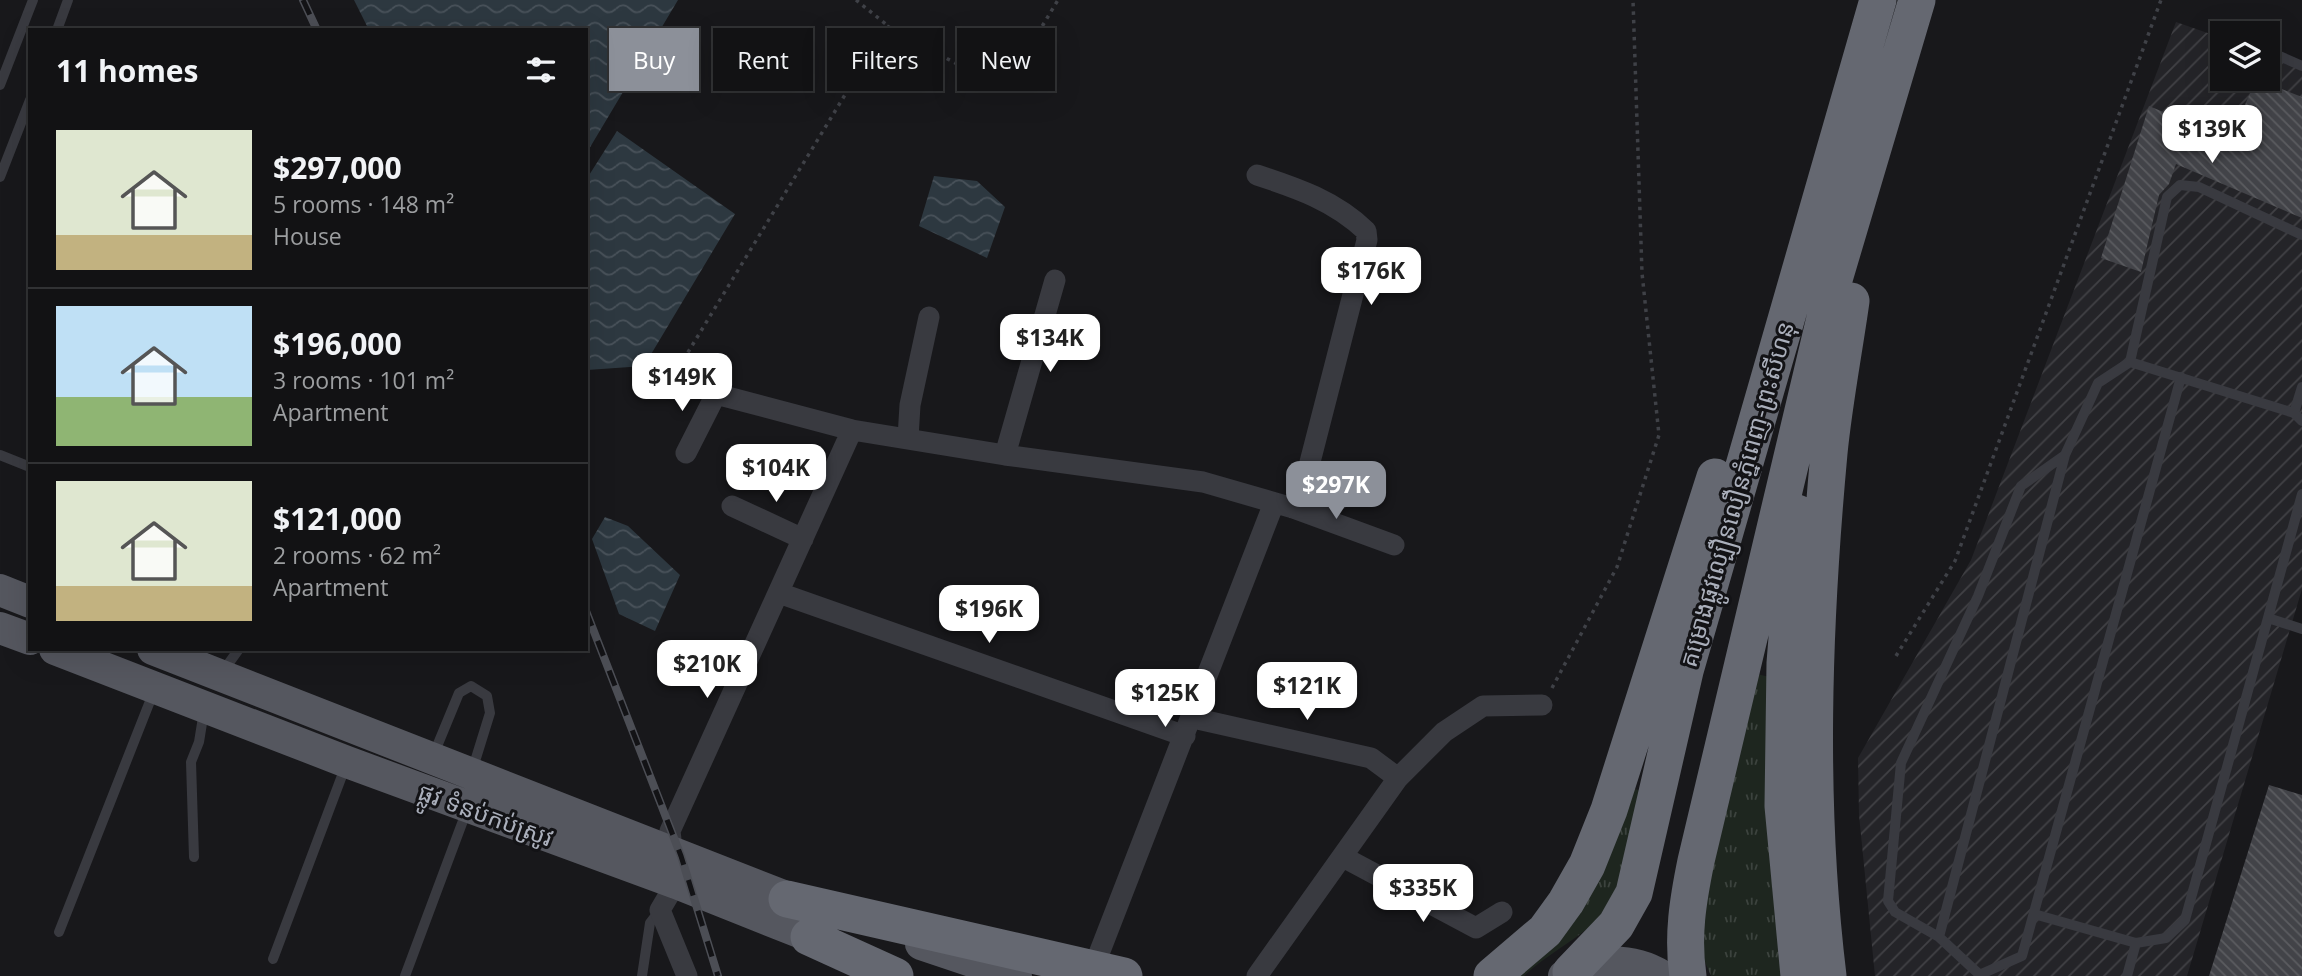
<!DOCTYPE html>
<meta charset="utf-8">
<style>
:root{--surface:#121214;--page:#1f2022;--text:#f1f3f6;--muted:#9c9ea0;--line:#313234;--accent:#8c9099}
body{margin:0;font-family:"Open Sans","Noto Sans Khmer",sans-serif;background:var(--page);color:var(--text);height:100vh;display:flex;flex-direction:column;font-size:26px;white-space:nowrap}
*{box-sizing:border-box;margin:0}
p{font-size:23px;color:var(--muted)}
.icon{flex:none;width:38px;height:38px;fill:none;stroke:currentColor;stroke-width:2;stroke-linecap:round;stroke-linejoin:round}
.map{position:relative;flex:1;overflow:hidden}
.panel{position:absolute;left:28px;top:28px;width:560px;height:623px;display:flex;flex-direction:column;background:var(--surface);border-radius:0px;box-shadow:0 7px 28px #0002,0 0 0 2px var(--line)}
.panel>*{flex:none}
.banner{position:absolute;left:609px;top:28px;width:665px;height:63px;display:flex;gap:14px}
.fabs{position:absolute;left:2210px;top:21px;display:grid;gap:14px}
.fabs a{display:grid;place-items:center;width:70px;height:70px;border-radius:0px;background:var(--surface);box-shadow:0 7px 28px #0002,0 0 0 2px var(--line);font-size:35px}
.price{position:absolute;translate:-50% -60px;padding:0 16px;border-radius:14px;background:#fff;color:#222;font-size:23px;line-height:46px;filter:drop-shadow(0 2px 4px #0008)}
.price::after{content:'';position:absolute;left:50%;top:42px;width:21px;height:16px;margin-left:-10px;background:inherit;clip-path:polygon(0 0,100% 0,50% 100%)}
.price.active{background:var(--accent);color:#fff}
ul{padding:0;list-style:none}
li{display:flex;align-items:center;gap:21px;height:175px;padding:0 28px}
li+li{border-top:2px solid var(--line)}
li span{display:grid;place-items:center;flex:none;width:196px;height:140px;border-radius:0px;color:#555}
li>.icon{margin-inline-start:auto}
span .icon{width:84px;height:84px;fill:#fffc;stroke-width:1}
li b{font-size:30px}
h2{display:flex;justify-content:space-between;align-items:center;height:84px;padding:0 28px;font-size:30px}
.pill{padding:0 24px;border-radius:0px;background:var(--surface);box-shadow:0 7px 28px #0002,0 0 0 2px var(--line);font-size:24px;line-height:63px}
.pill.active{background:var(--accent);color:#fff}
.map>svg:first-child{display:block}
</style>
<div class="map">
<svg width="2302" height="976" viewBox="0 0 2302 976">
<defs>
<pattern id="industrial-furrows" width="10" height="10" patternUnits="userSpaceOnUse" patternTransform="scale(1.75)"><rect width="10" height="10" fill="#242428"/><path d="M-1 1l2-2M0 10L10 0M9 11l2-2" fill="none" stroke="#414145"/></pattern>
<pattern id="grass-tufts" width="24" height="20" patternUnits="userSpaceOnUse" patternTransform="scale(1.75)"><rect width="24" height="20" fill="#1e261f"/><path d="M3 7l-1-3M5 7V3M7 7l1-3M15 17l-1-3M17 17v-4M19 17l1-3" fill="none" stroke="#3c433e"/></pattern>
<pattern id="water-waves" width="16" height="10" patternUnits="userSpaceOnUse" patternTransform="scale(1.75)"><rect width="16" height="10" fill="#2d3840"/><path d="M0 5q4-4 8 0t8 0" fill="none" stroke="#49525a"/></pattern>
<pattern id="building-back-hatch" width="6" height="6" patternUnits="userSpaceOnUse" patternTransform="scale(1.75)"><rect width="6" height="6" fill="#424348"/><path d="M-1 5l2 2M0 0l6 6M5-1l2 2" fill="none" stroke="#5b5c60"/></pattern>
</defs>
<rect width="100%" height="100%" fill="#18181b"/>
<path fill="url(#industrial-furrows)" d="M2176,22L2222,38V79H2268V54L2302,66V589L2187,976H1875L1859,815L1858,758L1971,560Z"/>
<path fill="url(#grass-tufts)" d="M1756,674L1770,677L1806,976H1711L1702,955L1699,922Z
M1633,788L1643,792C1634,827 1625,895 1598,920C1576,940 1547,954 1524,976H1519Z"/>
<path fill="url(#water-waves)" d="M354,0H678L586,154V30H369Z
M617,131L735,214L644,366L587,370L586,180Z
M934,176L977,181L1005,207L987,258L919,226Z
M605,517L628,526L680,575L655,631L619,614L592,539Z"/>
<path fill="url(#building-back-hatch)" d="M2256,79L2302,97V218L2176,164L2169,184L2159,195L2141,272L2101,258L2149,106L2230,140Z
M2269,785L2302,795V976H2209Z"/>
<g fill="none" stroke-linecap="round" stroke-linejoin="round">
<path stroke="#3f4147" stroke-width="3.5" stroke-dasharray="3.5 5" stroke-linecap="butt" d="M856,0L887,25
M679,367L887,26L981,77L1004,79L1029,48L1058,0
M1896,656L1955,561L2161,0
M1552,688L1617,567L1659,435L1642,273L1633,0"/>
<path stroke="#393a40" stroke-width="10" d="M57,30L68,0
M2268,51L2302,66
M0,85L33,0
M0,177L30,100
M2130,362L2167,197L2180,185L2199,187L2302,235
M673,378L716,394
M2294,413L2302,387
M0,455L30,467
M2268,618L2302,629
M221,674L239,649
M433,756L459,693L471,686L487,696L490,713L472,771
M194,857L191,762L199,742L204,711
M2034,914L2136,943L2166,938L2185,920L2302,494
M59,932L154,691
M1939,937L2065,455L2098,383L2130,362L2294,413L2302,421
M273,959L346,765
M1979,975L2022,956L2181,377
M405,976L467,810
M642,976L650,923L660,910
M1981,976L1939,937L1895,912L1888,901L1901,763L1978,596L2021,486L2065,455
M2127,976L2136,943"/>
<path stroke="#393a40" stroke-width="21" d="M1257,175C1297,188 1335,201 1366,231L1367,240L1300,501L1293,508
M908,438L910,405L929,317
M686,453L716,394L852,430L1005,455L1203,482L1293,508L1394,545
M1005,455L1055,280
M1300,501L1338,500L1353,488
M732,506L803,539
M779,593L1185,736
M1193,718L1371,758L1398,778
M1343,857L1476,928L1502,912
M1093,969L1274,503
M687,976L660,910L676,883L670,831L852,430
M1257,976L1398,778L1444,732L1483,706L1542,705"/>
<path stroke="#55575f" stroke-width="32" d="M0,590L30,602
M0,628L30,639
M55,649L347,762L676,883L832,945
M153,649L809,906
M921,944L1016,976
M1564,976C1594,958 1633,958 1662,976"/>
<path stroke="#656871" stroke-width="37" d="M1797,513L1785,663L1783,806L1799,976
M787,899L1124,976
M809,937L895,976
M1571,972L1616,925L1634,893L1685,671L1878,0
M1492,976L1545,931L1566,902L1587,865L1609,810L1715,477
M1688,976C1682,936 1688,900 1696,861L1835,276L1917,0
M1828,976C1807,803 1813,626 1829,453C1834,402 1844,351 1851,301"/>
<g stroke="#4c4e55" stroke-width="8">
<path id="rail" d="M303,0L317,30
M586,611L681,856L718,976"/>
</g>
<use href="#rail" stroke="#131316" stroke-width="5" stroke-dasharray="16" stroke-linecap="butt"/>
</g>
<g text-anchor="middle" dominant-baseline="central" stroke-width="6" stroke-linejoin="round" paint-order="stroke">
<g font-size="24" fill="#aaafbb" stroke="#131316">
<text transform="translate(1736 494) rotate(-74)">គម្រោងផ្លូវល្បឿនលឿនភ្នំពេញ-ព្រះសីហនុ</text>
<text transform="translate(486 814) rotate(20)">ផ្លូវ ទំនប់កប់ស្រូវ</text>
</g>
</g>
</svg>
<div class="fabs">
<a><svg class="icon" aria-label="layers" viewBox="0 0 24 24"><path d="M12 4l9 5-9 5-9-5zM3 14l9 5 9-5"/></svg></a>
</div>
<b class="price" style="left:2212px;top:165px">$139K</b>
<b class="price" style="left:1371px;top:307px">$176K</b>
<b class="price" style="left:1050px;top:374px">$134K</b>
<b class="price" style="left:682px;top:413px">$149K</b>
<b class="price" style="left:776px;top:504px">$104K</b>
<b class="price active" style="left:1336px;top:521px">$297K</b>
<b class="price" style="left:989px;top:645px">$196K</b>
<b class="price" style="left:707px;top:700px">$210K</b>
<b class="price" style="left:1307px;top:722px">$121K</b>
<b class="price" style="left:1165px;top:729px">$125K</b>
<b class="price" style="left:1423px;top:924px">$335K</b>
<div class="banner">
<a class="pill active">Buy</a>
<a class="pill">Rent</a>
<a class="pill">Filters</a>
<a class="pill">New</a>
</div>
<section class="panel">
<h2>11 homes<svg class="icon" aria-label="filters" viewBox="0 0 24 24"><path d="M4 7h16M4 17h16"/><circle cx="9" cy="7" r="2"/><circle cx="15" cy="17" r="2"/></svg></h2>
<ul>
<li><span style="background:linear-gradient(#dfe7d0 75%,#c2b280 0)"><svg class="icon" aria-label="home" viewBox="0 0 24 24"><path d="M3 11l9-7 9 7M6 9v11h12V9"/></svg></span><div><b>$297,000</b><p>5 rooms · 148 m²</p><p>House</p></div></li>
<li><span style="background:linear-gradient(#bfe0f5 65%,#8fb573 0)"><svg class="icon" aria-label="home" viewBox="0 0 24 24"><path d="M3 11l9-7 9 7M6 9v11h12V9"/></svg></span><div><b>$196,000</b><p>3 rooms · 101 m²</p><p>Apartment</p></div></li>
<li><span style="background:linear-gradient(#dfe7d0 75%,#c2b280 0)"><svg class="icon" aria-label="home" viewBox="0 0 24 24"><path d="M3 11l9-7 9 7M6 9v11h12V9"/></svg></span><div><b>$121,000</b><p>2 rooms · 62 m²</p><p>Apartment</p></div></li>
</ul>
</section>
</div>
